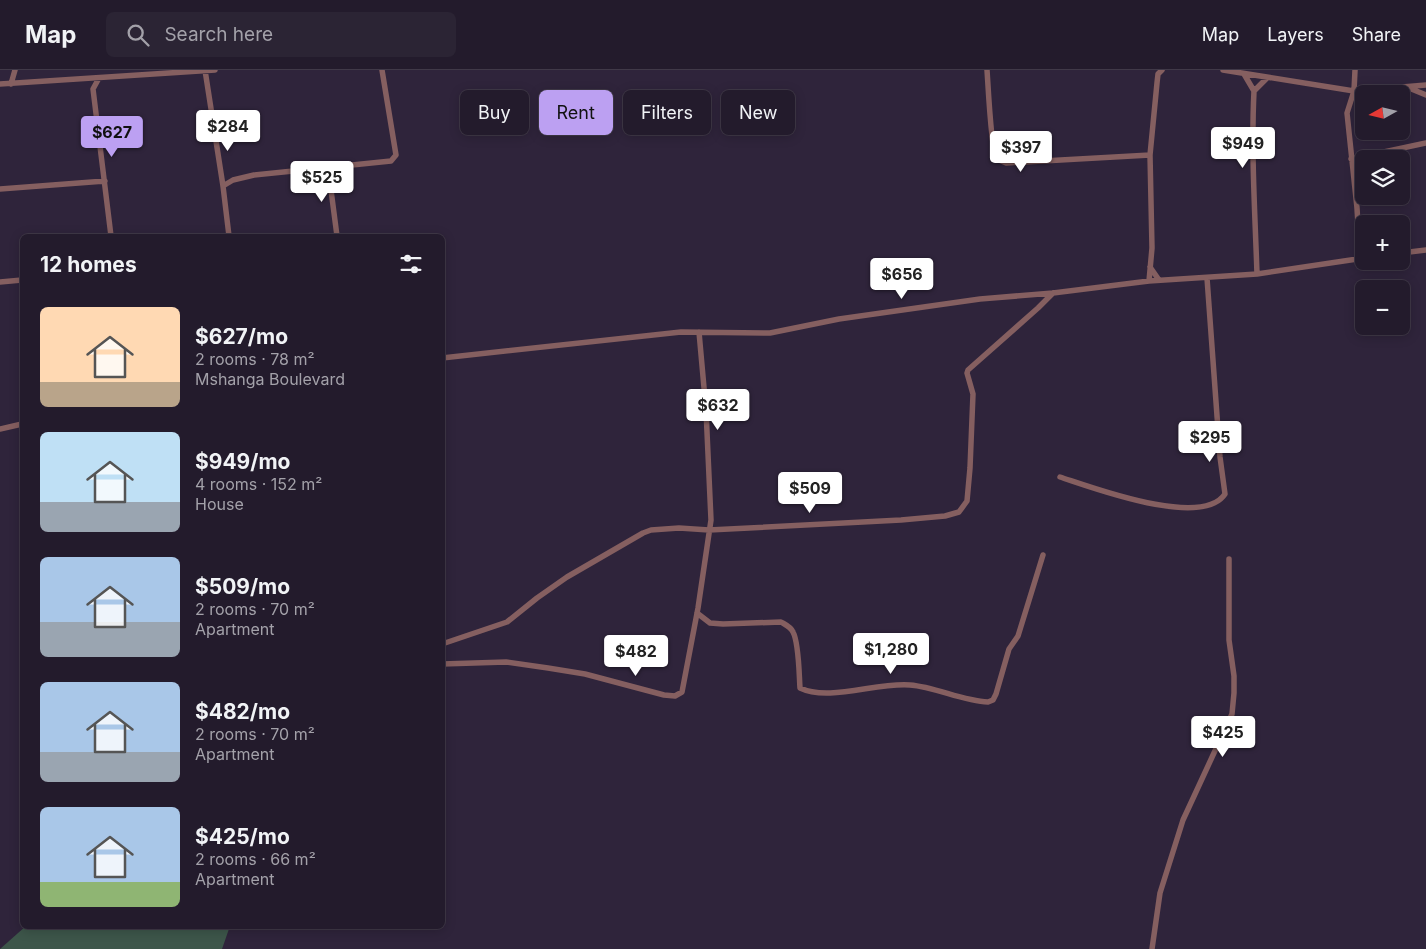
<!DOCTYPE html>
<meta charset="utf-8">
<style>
:root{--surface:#231b2c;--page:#2b2434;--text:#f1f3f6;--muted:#a3a1a9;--line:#403948;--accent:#bca0f2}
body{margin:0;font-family:Inter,sans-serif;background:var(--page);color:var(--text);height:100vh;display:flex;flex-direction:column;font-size:19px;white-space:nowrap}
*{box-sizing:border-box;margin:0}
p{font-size:16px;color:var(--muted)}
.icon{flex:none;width:28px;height:28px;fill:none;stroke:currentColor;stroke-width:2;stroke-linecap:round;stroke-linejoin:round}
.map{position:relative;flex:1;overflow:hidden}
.sheet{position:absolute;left:20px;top:164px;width:425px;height:695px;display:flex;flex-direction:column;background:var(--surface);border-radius:8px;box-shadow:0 2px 12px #0003,0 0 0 1px var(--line)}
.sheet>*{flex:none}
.hud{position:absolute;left:460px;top:20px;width:475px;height:45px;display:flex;gap:10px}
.needle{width:32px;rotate:262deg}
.buttons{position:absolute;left:1355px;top:15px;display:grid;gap:10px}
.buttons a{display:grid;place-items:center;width:55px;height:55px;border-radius:8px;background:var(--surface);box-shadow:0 2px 12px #0003,0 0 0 1px var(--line);font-size:25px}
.price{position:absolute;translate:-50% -42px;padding:0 11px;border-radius:5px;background:#fff;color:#222;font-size:16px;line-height:32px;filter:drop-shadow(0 1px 2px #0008)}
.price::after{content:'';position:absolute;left:50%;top:30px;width:15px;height:11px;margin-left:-8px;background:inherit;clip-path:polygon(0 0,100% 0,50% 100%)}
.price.on{background:var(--accent);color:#111}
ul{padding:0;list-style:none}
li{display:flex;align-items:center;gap:15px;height:125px;padding:0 20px}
li span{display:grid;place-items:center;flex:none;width:140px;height:100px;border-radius:8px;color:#555}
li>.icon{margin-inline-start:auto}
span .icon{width:60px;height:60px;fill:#fffc;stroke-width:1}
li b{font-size:21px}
h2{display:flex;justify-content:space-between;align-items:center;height:60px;padding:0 20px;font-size:21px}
.tag{padding:0 18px;border-radius:8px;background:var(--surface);box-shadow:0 2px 12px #0003,0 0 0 1px var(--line);font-size:18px;line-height:45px}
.tag.on{background:var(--accent);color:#111}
header{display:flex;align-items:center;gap:30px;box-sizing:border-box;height:70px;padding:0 25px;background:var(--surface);border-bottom:1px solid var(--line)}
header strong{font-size:24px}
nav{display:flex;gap:28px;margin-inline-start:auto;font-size:18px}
.search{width:350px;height:45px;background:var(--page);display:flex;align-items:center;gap:12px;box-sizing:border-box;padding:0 18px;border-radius:8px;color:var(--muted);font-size:19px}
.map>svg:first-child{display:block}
</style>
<header>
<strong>Map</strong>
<div class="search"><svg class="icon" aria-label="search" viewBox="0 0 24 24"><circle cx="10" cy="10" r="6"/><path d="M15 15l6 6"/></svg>Search here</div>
<nav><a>Map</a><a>Layers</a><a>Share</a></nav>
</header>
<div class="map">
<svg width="1426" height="879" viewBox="0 0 1426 879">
<rect width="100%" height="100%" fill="#2f243b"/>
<path fill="#3d564a" d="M26,856H230L222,879H0Z"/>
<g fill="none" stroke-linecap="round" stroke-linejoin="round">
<path stroke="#855f60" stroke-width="5.5" d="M205,0L223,116L229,166
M987,0C988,13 991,79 996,87C999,90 1003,92 1006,93L1150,85
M1223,0L1354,21L1426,15
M1355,0L1354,21L1347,43L1357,138L1359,172L1357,189
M1244,4L1254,21
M99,8L93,19L111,166
M0,14L215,0
M11,14L15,0
M1409,18L1426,25
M1351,89L1426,73
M328,97L337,166
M223,116L233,110L254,105L391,91L396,85L382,0
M0,119L105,111
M1401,183L1426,180
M1150,197L1159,210
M1257,204C1255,143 1251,82 1254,21L1267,8
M1149,211L1152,178L1150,85L1157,13L1158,4L1162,0
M0,212L22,210
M442,288L681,262L770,263L839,249L980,229L1053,223L1149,211L1257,204L1364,188
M0,359L22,354
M1060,407C1091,417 1202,459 1225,424L1220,387L1207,208
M697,543L710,553L723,554L781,552C786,555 791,557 793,562C799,573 799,604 800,618C829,632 877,612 910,615C936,617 962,631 988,632L993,630L996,624L1009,579L1018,566L1043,485
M442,574L507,552L537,528L567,507L643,463L651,460L679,458L709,460L901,450L945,446L959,442L967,431L970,398L973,324L967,303L968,300L1038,238L1053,223
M442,594L506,592L548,598L585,604L664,625L675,626L682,622L698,538L711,450L706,340L699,262
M1152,879L1160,823L1183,750L1232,644L1234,623V606L1229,570V489"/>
</g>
</svg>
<div class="buttons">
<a><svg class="needle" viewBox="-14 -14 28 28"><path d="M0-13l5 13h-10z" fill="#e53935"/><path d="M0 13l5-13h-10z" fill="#a3a1a9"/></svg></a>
<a><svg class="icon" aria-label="layers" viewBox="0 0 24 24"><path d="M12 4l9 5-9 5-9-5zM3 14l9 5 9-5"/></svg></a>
<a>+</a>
<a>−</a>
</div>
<b class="price" style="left:228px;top:82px">$284</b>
<b class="price on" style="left:112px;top:88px">$627</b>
<b class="price" style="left:1243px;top:99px">$949</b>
<b class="price" style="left:1021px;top:103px">$397</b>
<b class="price" style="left:322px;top:133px">$525</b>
<b class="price" style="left:902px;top:230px">$656</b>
<b class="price" style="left:718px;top:361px">$632</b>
<b class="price" style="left:1210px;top:393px">$295</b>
<b class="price" style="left:810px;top:444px">$509</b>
<b class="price" style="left:891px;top:605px">$1,280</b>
<b class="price" style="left:636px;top:607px">$482</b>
<b class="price" style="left:1223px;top:688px">$425</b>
<div class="hud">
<a class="tag">Buy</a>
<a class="tag on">Rent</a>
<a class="tag">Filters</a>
<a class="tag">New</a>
</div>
<section class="sheet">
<h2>12 homes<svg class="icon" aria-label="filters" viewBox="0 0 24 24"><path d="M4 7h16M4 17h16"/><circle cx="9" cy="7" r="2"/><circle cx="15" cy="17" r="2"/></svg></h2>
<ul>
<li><span style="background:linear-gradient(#ffd9b3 75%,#b9a48a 0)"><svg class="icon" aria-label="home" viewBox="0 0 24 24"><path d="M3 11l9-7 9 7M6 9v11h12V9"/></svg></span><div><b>$627/mo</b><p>2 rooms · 78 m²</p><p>Mshanga Boulevard</p></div></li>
<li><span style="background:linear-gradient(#bfe0f5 70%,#9aa5b1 0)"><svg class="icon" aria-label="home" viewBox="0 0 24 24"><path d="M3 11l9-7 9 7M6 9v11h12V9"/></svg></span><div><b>$949/mo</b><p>4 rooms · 152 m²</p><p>House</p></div></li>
<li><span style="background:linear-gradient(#a9c7e8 65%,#9aa5b1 0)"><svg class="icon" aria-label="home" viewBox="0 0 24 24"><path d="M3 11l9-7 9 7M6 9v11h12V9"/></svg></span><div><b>$509/mo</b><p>2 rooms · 70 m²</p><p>Apartment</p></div></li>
<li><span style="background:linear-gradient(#a9c7e8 70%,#9aa5b1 0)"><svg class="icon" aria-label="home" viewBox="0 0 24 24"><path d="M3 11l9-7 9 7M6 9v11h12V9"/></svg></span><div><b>$482/mo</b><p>2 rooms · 70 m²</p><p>Apartment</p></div></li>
<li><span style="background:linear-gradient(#a9c7e8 75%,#8fb573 0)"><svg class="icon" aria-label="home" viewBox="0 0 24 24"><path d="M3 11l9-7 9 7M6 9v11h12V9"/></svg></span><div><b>$425/mo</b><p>2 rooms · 66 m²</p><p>Apartment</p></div></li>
</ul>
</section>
</div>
